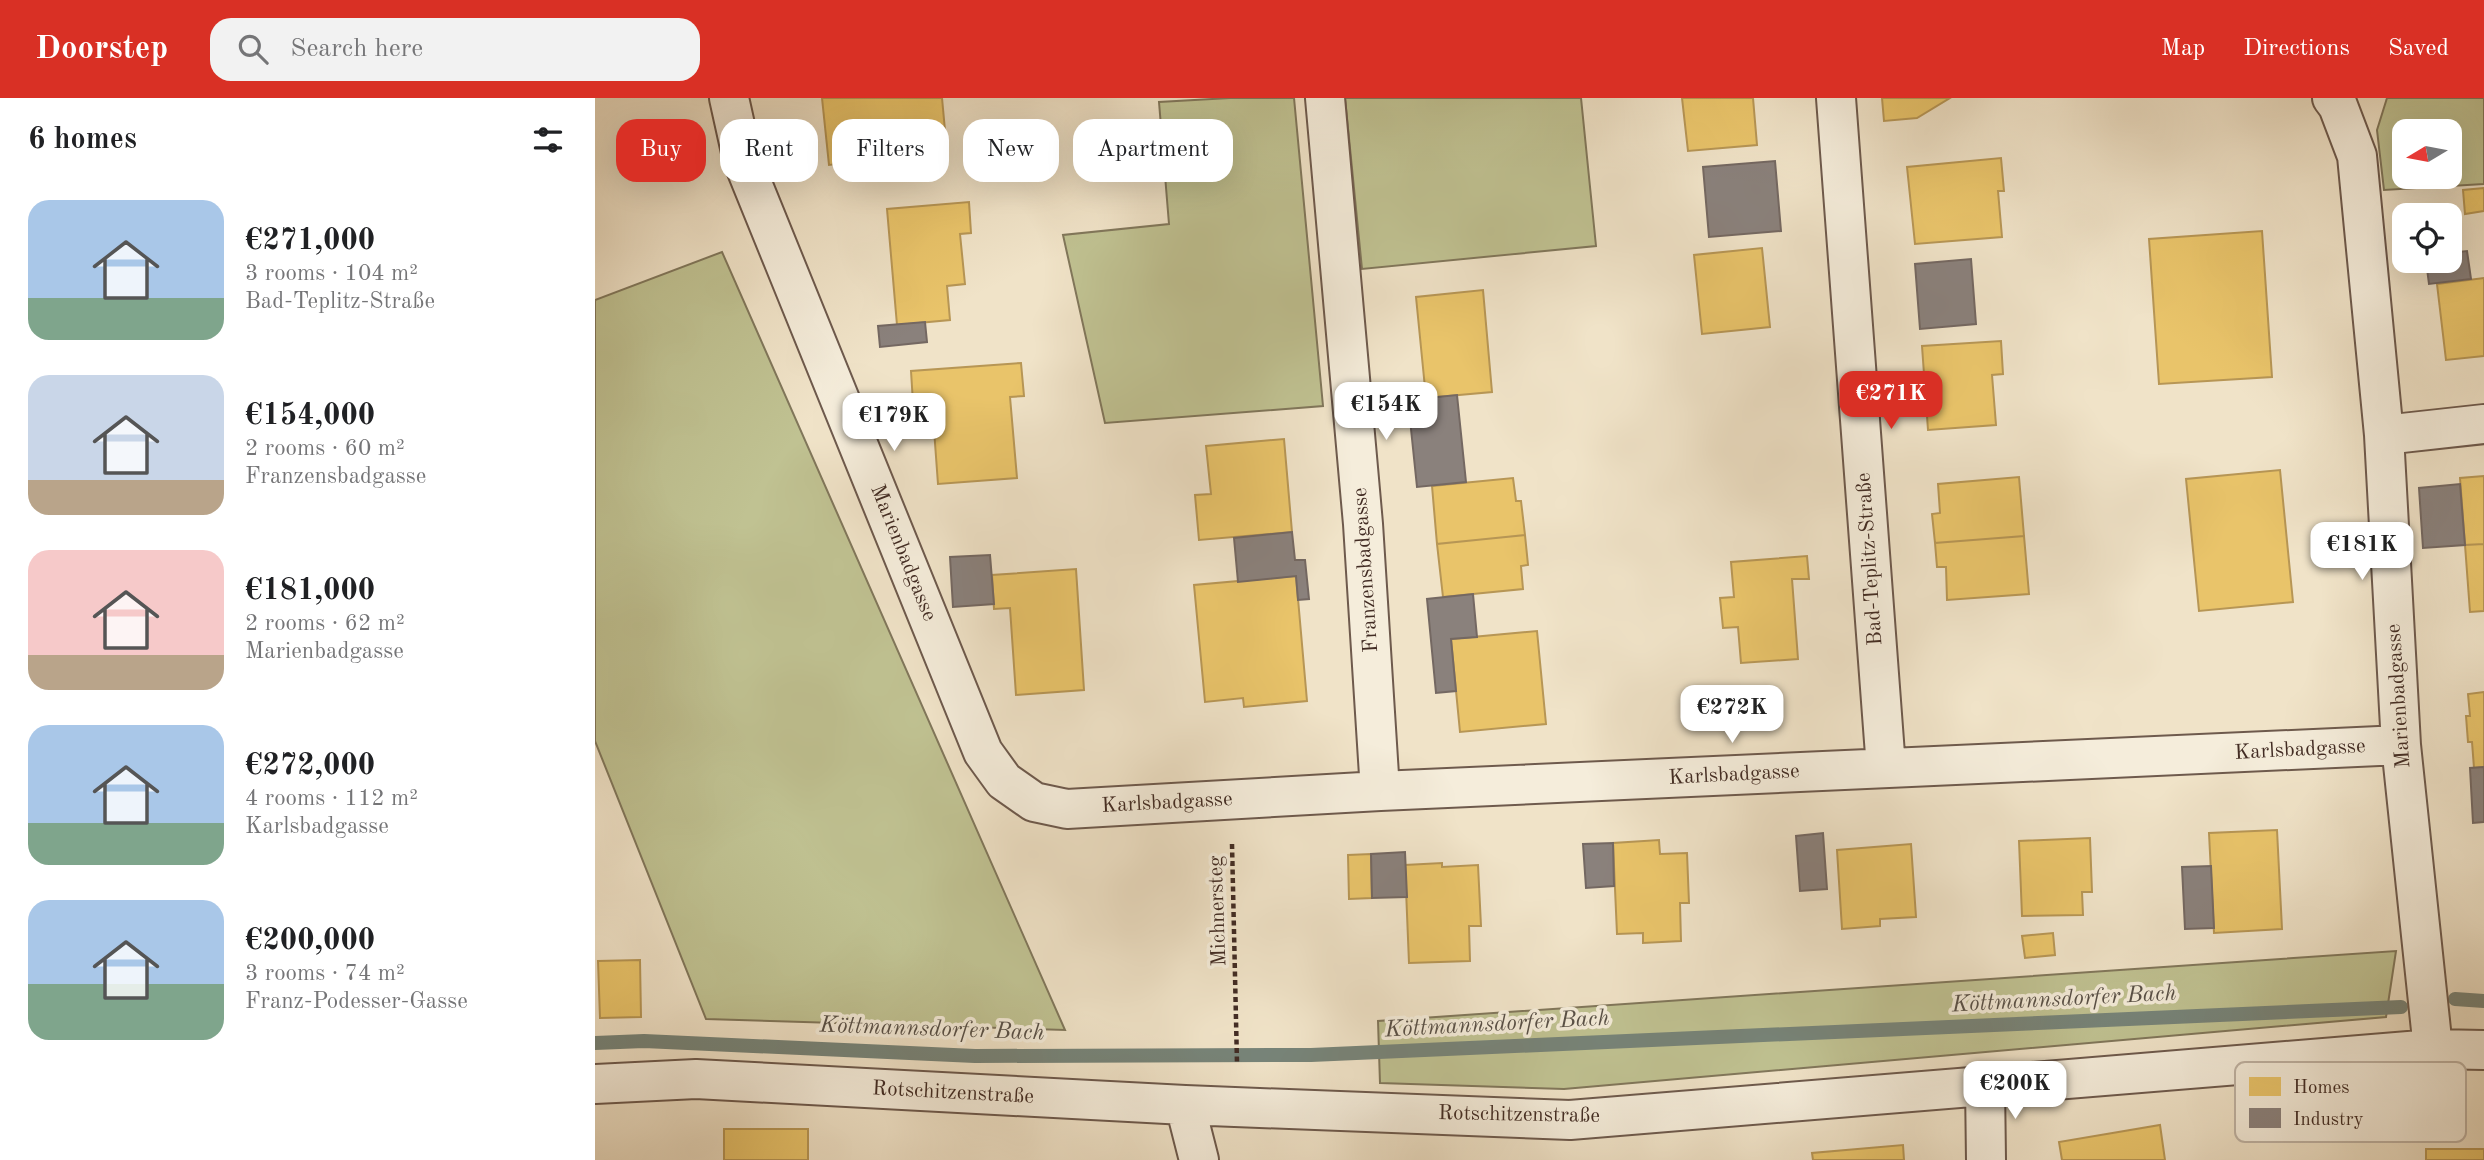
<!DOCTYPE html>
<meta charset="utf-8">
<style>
:root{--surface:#fff;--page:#f2f2f2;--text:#202124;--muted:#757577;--accent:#d93025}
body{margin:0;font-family:"Old Standard TT",serif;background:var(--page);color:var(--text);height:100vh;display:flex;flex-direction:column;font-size:26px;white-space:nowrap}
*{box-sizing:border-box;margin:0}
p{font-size:23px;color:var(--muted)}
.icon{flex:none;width:38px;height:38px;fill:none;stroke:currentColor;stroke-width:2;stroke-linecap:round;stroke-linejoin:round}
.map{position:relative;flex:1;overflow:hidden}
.details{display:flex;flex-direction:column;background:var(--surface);width:595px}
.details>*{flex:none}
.hud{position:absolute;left:21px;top:21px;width:665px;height:63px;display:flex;gap:14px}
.needle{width:46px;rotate:260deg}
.buttons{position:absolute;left:1797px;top:21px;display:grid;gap:14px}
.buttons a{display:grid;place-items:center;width:70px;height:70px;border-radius:14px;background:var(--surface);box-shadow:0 7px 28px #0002;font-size:35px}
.price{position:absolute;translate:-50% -60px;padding:0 16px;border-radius:14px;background:#fff;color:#222;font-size:23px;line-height:46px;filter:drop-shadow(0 2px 4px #0008)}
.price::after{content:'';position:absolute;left:50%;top:42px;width:21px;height:16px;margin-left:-10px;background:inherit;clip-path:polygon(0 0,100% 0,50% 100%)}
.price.current{background:var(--accent);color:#fff}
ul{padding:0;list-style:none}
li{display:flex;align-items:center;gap:21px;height:175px;padding:0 28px}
li span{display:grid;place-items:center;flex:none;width:196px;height:140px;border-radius:21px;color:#555}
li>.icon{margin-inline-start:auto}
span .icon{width:84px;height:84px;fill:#fffc;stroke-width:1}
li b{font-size:30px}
h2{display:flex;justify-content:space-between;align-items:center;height:84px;padding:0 28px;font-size:30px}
.chip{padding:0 24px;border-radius:21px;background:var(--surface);box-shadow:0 7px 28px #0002;font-size:24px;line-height:63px}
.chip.current{background:var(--accent);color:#fff}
header{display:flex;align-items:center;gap:42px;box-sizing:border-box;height:98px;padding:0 35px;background:var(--accent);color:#fff}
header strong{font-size:33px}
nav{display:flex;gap:38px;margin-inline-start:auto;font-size:24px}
.search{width:490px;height:63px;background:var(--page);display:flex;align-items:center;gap:18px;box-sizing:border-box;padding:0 24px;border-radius:21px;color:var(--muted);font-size:26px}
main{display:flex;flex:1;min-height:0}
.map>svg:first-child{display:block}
</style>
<header>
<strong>Doorstep</strong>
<div class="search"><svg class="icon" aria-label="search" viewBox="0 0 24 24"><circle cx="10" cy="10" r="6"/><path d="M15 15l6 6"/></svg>Search here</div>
<nav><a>Map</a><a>Directions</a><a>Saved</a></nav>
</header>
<main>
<section class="details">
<h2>6 homes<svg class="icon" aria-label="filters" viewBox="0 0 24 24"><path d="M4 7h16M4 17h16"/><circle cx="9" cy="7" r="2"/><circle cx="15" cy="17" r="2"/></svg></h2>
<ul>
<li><span style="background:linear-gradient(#a9c7e8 70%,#7fa58c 0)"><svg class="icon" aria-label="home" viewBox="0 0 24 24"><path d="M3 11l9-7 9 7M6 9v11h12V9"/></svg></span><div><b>€271,000</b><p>3 rooms · 104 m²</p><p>Bad-Teplitz-Straße</p></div></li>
<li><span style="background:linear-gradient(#c9d6e8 75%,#b9a48a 0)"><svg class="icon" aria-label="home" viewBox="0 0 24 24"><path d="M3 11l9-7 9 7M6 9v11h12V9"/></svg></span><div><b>€154,000</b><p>2 rooms · 60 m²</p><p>Franzensbadgasse</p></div></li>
<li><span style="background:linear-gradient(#f6c9c9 75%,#b9a48a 0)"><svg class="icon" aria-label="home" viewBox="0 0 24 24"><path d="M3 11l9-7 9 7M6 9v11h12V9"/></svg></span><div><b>€181,000</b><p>2 rooms · 62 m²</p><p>Marienbadgasse</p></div></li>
<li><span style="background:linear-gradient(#a9c7e8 70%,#7fa58c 0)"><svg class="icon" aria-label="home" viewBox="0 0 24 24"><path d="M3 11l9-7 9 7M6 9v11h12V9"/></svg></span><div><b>€272,000</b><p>4 rooms · 112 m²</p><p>Karlsbadgasse</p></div></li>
<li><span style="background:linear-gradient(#a9c7e8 60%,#7fa58c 0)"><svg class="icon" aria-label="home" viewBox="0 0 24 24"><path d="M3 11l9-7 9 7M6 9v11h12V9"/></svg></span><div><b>€200,000</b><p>3 rooms · 74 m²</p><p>Franz-Podesser-Gasse</p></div></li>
</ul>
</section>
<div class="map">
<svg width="1889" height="1062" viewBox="0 0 1889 1062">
<rect width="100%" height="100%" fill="#f0e3c8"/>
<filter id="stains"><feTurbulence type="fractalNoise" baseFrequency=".00286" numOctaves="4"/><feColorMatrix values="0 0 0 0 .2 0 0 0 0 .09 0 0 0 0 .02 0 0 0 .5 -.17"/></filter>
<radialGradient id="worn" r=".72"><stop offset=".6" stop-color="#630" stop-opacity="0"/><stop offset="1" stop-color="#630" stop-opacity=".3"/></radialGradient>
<path fill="#c0c292" stroke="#81775b" stroke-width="2" fill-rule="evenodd" d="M635,0H699L728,308L510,325L468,137L574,126L564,4Z
M750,0H986L1001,148L767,171Z
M1792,0H1889V86L1789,92L1782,32ZM1855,33V79H1810V33Z
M127,154L470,932L111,921L0,643V202Z
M1801,853L1791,919L969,991L785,985L783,923Z"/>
<path fill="#e9c46a" stroke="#b79655" stroke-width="2" d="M227,0H347L352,54L234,67Z
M1087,0H1158L1162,47L1093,53Z
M1287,0H1355L1322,20L1289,23Z
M1406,60L1409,93H1403L1407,139L1320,146L1312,69Z
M1889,90V113L1870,116L1868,92Z
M374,104L376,135L365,136L370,186L352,188L355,222L302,227L292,111Z
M1667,133L1677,279L1564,286L1554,141Z
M1167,150L1175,229L1107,236L1099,157Z
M1889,180V258L1851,262L1842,186Z
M888,192L897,294L831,300L821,199Z
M1406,243L1408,276L1397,277L1401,327L1333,332L1327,248Z
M426,265L429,298L415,299L422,380L343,386L337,304L318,305L316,273Z
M689,341L697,434L604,442L600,397L616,396L611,348Z
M1685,372L1698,504L1604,513L1591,381Z
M1889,378V446L1870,447L1865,380Z
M1424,379L1429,438L1340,445L1337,416L1345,415L1343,386Z
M918,380L921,403H926L930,437L842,446L837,388Z
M930,437L933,467L926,468L928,491L848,499L842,446Z
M1429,438L1434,496L1352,502L1351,469H1342L1340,445Z
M1889,446V513L1875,514L1870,447Z
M1212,458L1214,481H1197L1203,561L1146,565L1143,529L1128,530L1125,500L1139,499L1136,464Z
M481,471L489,592L421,597L415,510L399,511L397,477Z
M701,478L712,603L649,609L648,600L610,604L599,487Z
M942,533L951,626L865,634L856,541Z
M1889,594V669L1879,670L1877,644H1873L1871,618H1875L1873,596Z
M1682,732L1687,831L1619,835L1614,735Z
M1495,740L1497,794H1487L1488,817L1427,818L1424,743Z
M1064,742L1065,756L1092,755L1094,805H1085L1086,843L1048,845V835L1022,836L1018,745Z
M1316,746L1321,819L1285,821V828L1247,831L1242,752Z
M776,756L777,800L754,801L753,757Z
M847,765V769L883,767L886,828H874L875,863L814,865L810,767Z
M1458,835L1460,857L1430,860L1427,838Z
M45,862L46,919L5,920L3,863Z
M1565,1027L1570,1062H1467L1464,1044Z
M129,1031H213V1062H129Z
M1308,1047L1309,1062H1218L1217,1055Z
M1831,1051H1889V1062H1831Z"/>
<path fill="#8a817c" stroke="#746862" stroke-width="2" d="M1180,63L1186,133L1114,139L1108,69Z
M1872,153L1876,181L1834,186L1831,163H1855V155Z
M1376,161L1381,226L1325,231L1320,166Z
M330,224L332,244L285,249L283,228Z
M862,297L871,384L822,389L813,302Z
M1865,386L1870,447L1828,450L1824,390Z
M697,434L700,462H710L714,501L703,502L701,478L643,484L639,440Z
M395,457L399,506L358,509L355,459Z
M878,496L882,539L856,541L861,593L841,595L832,501Z
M1889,669V724L1878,725L1875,670Z
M1228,735L1232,791L1205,793L1201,738Z
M1018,745L1019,788L991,790L988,746Z
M810,754L812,799L777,800L776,756Z
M1616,768L1619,830L1590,831L1587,769Z"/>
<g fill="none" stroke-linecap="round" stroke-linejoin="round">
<path stroke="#778479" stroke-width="14" d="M1860,901L1889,903
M0,945L49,943L380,958L716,957L1806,909"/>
<g stroke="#6e5a4d" stroke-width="42">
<path id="minor" d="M134,0L148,63L388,654L409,683L439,704L472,711L785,693L1806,647
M730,0L768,426L785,693
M1241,0L1291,670
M1737,0L1743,8L1762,58L1789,337L1806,647L1838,951
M1789,337L1889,326
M0,986L101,981L590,1007L975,1022L1838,951L1889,952
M1390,986L1391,1062
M590,1007L604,1062"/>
</g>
<path stroke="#422c24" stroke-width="4.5" stroke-dasharray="5 3.5" stroke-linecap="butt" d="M637,746L642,965"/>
<use href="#minor" stroke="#f5eddb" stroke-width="38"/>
</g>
<g text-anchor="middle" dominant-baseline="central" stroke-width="7" stroke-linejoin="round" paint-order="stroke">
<g font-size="21" fill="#422c24" stroke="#f5eddb">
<text transform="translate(308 455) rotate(68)">Marienbadgasse</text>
<text transform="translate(1275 461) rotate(-94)">Bad-Teplitz-Straße</text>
<text transform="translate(771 472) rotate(-94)">Franzensbadgasse</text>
<text transform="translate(1804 598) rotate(-94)">Marienbadgasse</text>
<text transform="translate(1705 652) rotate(-3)">Karlsbadgasse</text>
<text transform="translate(1139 677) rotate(-3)">Karlsbadgasse</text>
<text transform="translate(572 705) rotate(-3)">Karlsbadgasse</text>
<text transform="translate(623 813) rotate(-92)">Michnersteg</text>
<text transform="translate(358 995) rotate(3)">Rotschitzenstraße</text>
<text transform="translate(924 1017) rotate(1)">Rotschitzenstraße</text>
</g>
<g font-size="23" font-style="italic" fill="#585047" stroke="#f5eddb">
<text transform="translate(1469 901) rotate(-3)">Köttmannsdorfer Bach</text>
<text transform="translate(902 926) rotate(-3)">Köttmannsdorfer Bach</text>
<text transform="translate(337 931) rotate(2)">Köttmannsdorfer Bach</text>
</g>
</g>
<rect x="1640" y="964" width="231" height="80" rx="10" fill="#f5eddb" stroke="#bfb3a4" stroke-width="2"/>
<rect x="1654" y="979" width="32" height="19" fill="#e9c46a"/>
<rect x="1654" y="1010" width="32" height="20" fill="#8a817c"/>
<g font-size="19" fill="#422c24">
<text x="1698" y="995">Homes</text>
<text x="1698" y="1027">Industry</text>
</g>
<rect width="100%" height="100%" filter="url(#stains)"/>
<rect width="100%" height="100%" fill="url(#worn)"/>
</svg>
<div class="buttons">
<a><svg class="needle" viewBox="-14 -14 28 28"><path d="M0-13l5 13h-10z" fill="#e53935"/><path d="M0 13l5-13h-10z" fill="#757577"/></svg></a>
<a><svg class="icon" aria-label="locate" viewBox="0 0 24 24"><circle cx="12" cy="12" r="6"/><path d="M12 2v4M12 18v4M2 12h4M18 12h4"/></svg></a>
</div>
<b class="price current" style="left:1296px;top:333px">€271K</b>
<b class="price" style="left:791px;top:344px">€154K</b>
<b class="price" style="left:299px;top:355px">€179K</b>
<b class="price" style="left:1767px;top:484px">€181K</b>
<b class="price" style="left:1137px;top:647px">€272K</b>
<b class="price" style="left:1420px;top:1023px">€200K</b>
<div class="hud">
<a class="chip current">Buy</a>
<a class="chip">Rent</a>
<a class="chip">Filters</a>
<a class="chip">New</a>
<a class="chip">Apartment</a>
</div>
</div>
</main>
